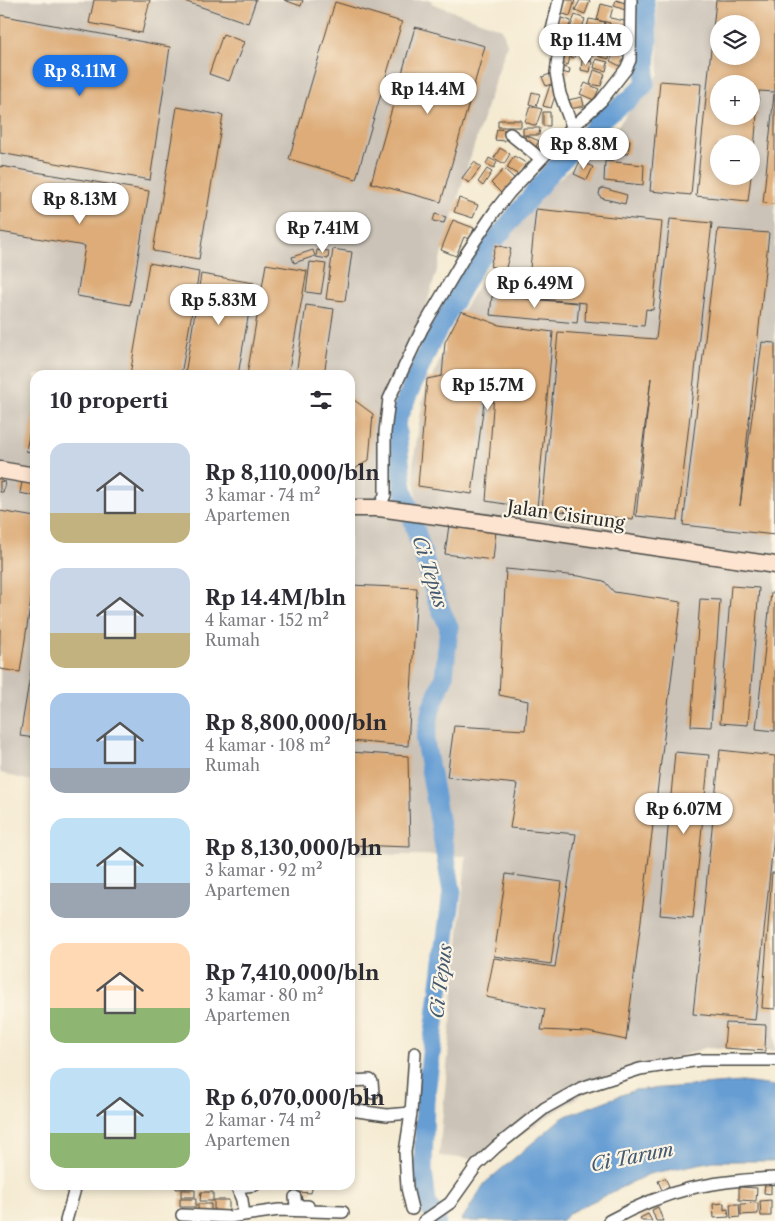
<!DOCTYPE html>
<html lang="id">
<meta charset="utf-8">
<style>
:root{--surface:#fff;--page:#f2f2f3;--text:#2b2b33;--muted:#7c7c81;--accent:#1a73e8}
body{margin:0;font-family:"Libre Caslon Text",serif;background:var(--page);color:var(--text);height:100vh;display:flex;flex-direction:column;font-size:19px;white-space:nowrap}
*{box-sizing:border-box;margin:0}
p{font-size:16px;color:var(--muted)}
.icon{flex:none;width:28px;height:28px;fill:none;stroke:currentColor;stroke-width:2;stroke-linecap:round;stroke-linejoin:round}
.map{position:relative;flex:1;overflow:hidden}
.panel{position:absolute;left:30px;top:370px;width:325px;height:820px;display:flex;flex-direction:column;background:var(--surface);border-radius:15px;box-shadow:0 2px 8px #0003}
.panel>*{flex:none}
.buttons{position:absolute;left:710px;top:15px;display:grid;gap:10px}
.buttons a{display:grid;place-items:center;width:50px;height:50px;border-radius:50%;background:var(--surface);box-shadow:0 2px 8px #0003;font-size:25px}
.price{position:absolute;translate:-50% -42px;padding:0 11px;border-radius:18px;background:#fff;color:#222;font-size:16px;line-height:32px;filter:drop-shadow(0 1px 2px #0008)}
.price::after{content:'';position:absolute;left:50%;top:30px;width:15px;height:11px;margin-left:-8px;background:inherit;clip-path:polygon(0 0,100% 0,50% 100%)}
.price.on{background:var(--accent);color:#fff}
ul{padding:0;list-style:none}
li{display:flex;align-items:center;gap:15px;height:125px;padding:0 20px}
li span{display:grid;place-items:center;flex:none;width:140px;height:100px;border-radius:15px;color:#555}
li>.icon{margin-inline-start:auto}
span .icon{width:60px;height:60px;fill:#fffc;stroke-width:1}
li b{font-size:21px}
h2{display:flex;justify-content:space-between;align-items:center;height:60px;padding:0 20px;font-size:21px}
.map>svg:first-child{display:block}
</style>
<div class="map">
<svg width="775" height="1221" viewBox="0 0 775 1221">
<rect width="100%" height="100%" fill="#fcf5e5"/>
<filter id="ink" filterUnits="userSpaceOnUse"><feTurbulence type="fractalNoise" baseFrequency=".02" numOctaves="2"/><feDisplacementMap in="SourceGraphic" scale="10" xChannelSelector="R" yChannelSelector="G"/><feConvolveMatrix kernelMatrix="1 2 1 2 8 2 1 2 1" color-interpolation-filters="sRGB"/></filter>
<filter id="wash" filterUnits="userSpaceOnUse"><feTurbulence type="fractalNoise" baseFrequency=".0096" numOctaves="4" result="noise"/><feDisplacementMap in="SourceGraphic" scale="20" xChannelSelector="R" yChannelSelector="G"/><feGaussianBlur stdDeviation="1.12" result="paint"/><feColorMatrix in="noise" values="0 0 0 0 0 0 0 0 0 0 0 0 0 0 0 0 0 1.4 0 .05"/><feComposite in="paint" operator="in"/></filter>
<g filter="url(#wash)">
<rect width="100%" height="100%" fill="#f5ebd3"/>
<path fill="#cbc3b8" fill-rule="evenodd" d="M0,0H432L431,3L502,29L507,44L465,174L426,308L387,392L382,445L391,503L417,504L413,465L423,398L461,313L523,217L555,182L611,134L659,74L656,0H775V841L772,859L775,860V1051L708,1047L601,1082L482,1160L439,1156L466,856L350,854V375H35V782L0,773ZM719,24H751V56H719ZM719,84H751V116H719ZM719,144H751V176H719Z"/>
<path fill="#669ed4" stroke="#486480" d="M742,1082L775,1086V1161H713L649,1174L571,1212L561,1221H461L485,1183L563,1117L635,1090Z"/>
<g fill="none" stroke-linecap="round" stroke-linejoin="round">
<path stroke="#669ed4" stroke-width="19" d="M437,1221L427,1203L423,1170L425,1101L452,892L425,741L431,709L444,677L449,627L437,601L403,488L396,422L432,341L475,265L550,173L603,118L631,98L645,84L648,40L645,0"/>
</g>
<g id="blocks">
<path fill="#ddac78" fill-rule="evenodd" d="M94,0H150L142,33L89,23Z
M181,0H256L248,23Z
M284,0H303L301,6Z
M564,0H575L570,16L560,13Z
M580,0L590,1L585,14L575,10Z
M616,0L628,4L625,10L614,6Z
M716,0H775V92L759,91L753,160H751V144H719V176H751L748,201L696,196ZM719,24H751V56H719ZM719,84H751V116H719Z
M335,2L402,22L356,179L289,159Z
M601,4L613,7L610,18L629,22L626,40L607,37L610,23L597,20Z
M0,15L170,47L150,180L0,153Z
M575,15L585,19L581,31L570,28Z
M560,17L571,21L568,29L584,34L582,42L575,40L573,47L564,44L567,35L555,30Z
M589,19L605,22L602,35L586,31Z
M415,27L485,46L441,202L371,183Z
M223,34L244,42L229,81L209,74Z
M586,34L598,36L597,44L584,42Z
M604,36L617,40L615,51L601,47Z
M580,43L598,49L596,55L578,49Z
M622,46L628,49L624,55L629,58L624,68L610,61L615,52L618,53Z
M564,47L576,51L574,58L570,57L568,65L559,62Z
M600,50L610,52L609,59L598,56Z
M581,53L592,56L591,61L580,58Z
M596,59L608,62L606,71L594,68Z
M582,60L592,62L590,72L581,70Z
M561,66L570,69L569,74L559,71Z
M594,70L605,74L601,86L590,84Z
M553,73L556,82L546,86L542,77Z
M660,81L701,84L691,195L650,191Z
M585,83L599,89L594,100L580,94Z
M550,85L558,87L551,108L543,106Z
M532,92L540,94L536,106L529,104Z
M774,94H775V204L763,203Z
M582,97L584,106L570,109L568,100Z
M530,106L542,109L536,126L525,122Z
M177,107L223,115L199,259L153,251Z
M543,112H550V126H543Z
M498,120H521V127H498Z
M523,128H540L539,135H523Z
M497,129L507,130L505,141L495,140Z
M526,135L539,141L535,149L522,143Z
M619,138L630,140L628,154L617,153Z
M544,141L548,145L539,154L535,150Z
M500,148L510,154L504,164L494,158Z
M514,156L526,163L519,175L507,168Z
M489,158L497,162L494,168L486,164Z
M580,161L593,167L587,180L574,174Z
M605,161L644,165L643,185L604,181Z
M474,162L481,167L469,183L462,178Z
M0,166L149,191L130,305L77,296L85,246L0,232Z
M487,169L492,172L483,186L478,182Z
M504,169L515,179L504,196L491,183Z
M603,188L627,195L625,204L601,198L599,194L600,190Z
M459,198L478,205L473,218L454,212Z
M536,209L662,222L653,310L646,309L644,326L585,321L586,303L527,298Z
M435,214L446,217L444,223L433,221Z
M670,219L712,223L678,520L636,516L651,378L633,520L588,513L542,510L558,332L656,339Z
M453,220L474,228L470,239L464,237L456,256L441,250Z
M718,229L769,233L740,506L762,342L775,343V535L683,525Z
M496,245L511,249L505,271L490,266Z
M333,249L352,252L345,301L326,299Z
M313,250L315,256L294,263L292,257Z
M317,250L329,251L328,259L316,257Z
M310,262L326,264L321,294L306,292Z
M149,263L199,272L181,375H130Z
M266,264L307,271L288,375H247Z
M201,274L254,283L238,375H185Z
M492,296L579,303L577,323L490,315Z
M306,305L334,309L324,375H296Z
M461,311L499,325L553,332L537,509L486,501L495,381L487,380L472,494L418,486L427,379L442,376L445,342Z
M350,397L373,414L369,460L350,472Z
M34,409H35V453L26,451Z
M0,481L5,482L3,492H0Z
M22,482L35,484V496L20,493Z
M0,511L35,517V575L20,672L0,669Z
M449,525L496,531L493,560L445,554Z
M506,569L579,576L604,581L614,592L681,602L626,1040L588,1032L541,1030L545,1009L486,997L494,958L555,967L576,834L510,828L517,784L447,777L454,726L525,730L528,701L499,695Z
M350,585L417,588L408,746L350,741Z
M731,586L759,588L748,725L720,723Z
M771,593H775V731L756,729Z
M700,599L720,600L711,727L691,726Z
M34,653H35V738L20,736Z
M720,750L775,756V824L755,1020L693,1014Z
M350,752L408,756L410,847L350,845Z
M675,752L709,755L693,918L660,915Z
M772,873H775V1009L762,1008Z
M506,874L562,882L551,964L494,956Z
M726,1023L766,1025L765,1051L724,1048Z
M665,1178L669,1186L662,1190L658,1181Z
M765,1183L771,1184V1194L764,1193Z
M176,1185H193V1188L176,1189Z
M298,1185H313L311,1193L298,1192Z
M739,1187L757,1188L756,1201L739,1200Z
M181,1190H195V1197H181Z
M201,1192H213V1201H200Z
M180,1199H196V1207H180Z
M214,1200H229V1212L214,1211Z
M771,1200V1216H761L760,1201Z
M724,1203V1210L728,1209L729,1217L714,1218L713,1204Z
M758,1203V1214L741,1215V1204Z
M198,1204H211V1213H198Z
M730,1204H739L740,1217L731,1218Z
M658,1207L663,1221H656L652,1210Z
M648,1214L652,1221H642L640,1218Z"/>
</g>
</g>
<g filter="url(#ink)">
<use href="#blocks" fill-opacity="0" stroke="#494844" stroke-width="1"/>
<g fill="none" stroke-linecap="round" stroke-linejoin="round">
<g stroke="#494844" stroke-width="14">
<path id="minor" d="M559,0L549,43L553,47L559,49L556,73L560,94L573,129
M510,134L541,159
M379,508L385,495V432L389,399L422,329L466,254L495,211L509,193L560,139L601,101L626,69L630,60L631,0
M350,1081L370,1080L372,1082L373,1093
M350,1110L387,1115L411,1113
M235,1185L237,1187L255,1185
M237,1187L242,1200L244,1215
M295,1197L296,1206H308
M412,1209L407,1188L405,1152L411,1113L415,1053
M182,1215L229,1217L279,1210L343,1212
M66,1221L76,1185
M424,1221L450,1203L477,1165L496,1147L545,1108L581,1088L640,1069L700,1060H775
M609,1221C667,1189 710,1181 775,1178"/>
</g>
<g stroke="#494844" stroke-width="19">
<path id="secondary" d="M0,470L35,476
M350,508H379L538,530L775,565"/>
</g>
<use href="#minor" stroke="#fff" stroke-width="11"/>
<use href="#secondary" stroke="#fde4d0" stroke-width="16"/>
</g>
</g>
<g text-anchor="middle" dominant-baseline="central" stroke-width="4.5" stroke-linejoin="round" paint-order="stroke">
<g font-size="18" fill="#2b2b2b" stroke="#fcf5e5">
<text transform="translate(566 515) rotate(8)">Jalan Cisirung</text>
</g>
<g font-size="19" font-style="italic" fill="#43596f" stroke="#fcf5e5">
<text transform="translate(430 572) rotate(72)">Ci Tepus</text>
<text transform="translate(441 981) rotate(-83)">Ci Tepus</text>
<text transform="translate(632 1157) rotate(-11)">Ci Tarum</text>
</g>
</g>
</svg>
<div class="buttons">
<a><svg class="icon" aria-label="layers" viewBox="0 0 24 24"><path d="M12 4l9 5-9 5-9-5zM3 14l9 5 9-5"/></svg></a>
<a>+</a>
<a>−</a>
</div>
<b class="price" style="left:586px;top:66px">Rp 11.4M</b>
<b class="price on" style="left:80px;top:97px">Rp 8.11M</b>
<b class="price" style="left:428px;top:115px">Rp 14.4M</b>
<b class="price" style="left:584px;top:170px">Rp 8.8M</b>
<b class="price" style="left:80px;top:225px">Rp 8.13M</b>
<b class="price" style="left:323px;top:254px">Rp 7.41M</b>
<b class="price" style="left:535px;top:309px">Rp 6.49M</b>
<b class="price" style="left:219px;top:326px">Rp 5.83M</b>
<b class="price" style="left:488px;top:411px">Rp 15.7M</b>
<b class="price" style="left:684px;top:835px">Rp 6.07M</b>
<section class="panel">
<h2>10 properti<svg class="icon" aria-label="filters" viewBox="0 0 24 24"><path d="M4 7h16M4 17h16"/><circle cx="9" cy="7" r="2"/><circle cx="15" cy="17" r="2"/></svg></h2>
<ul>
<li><span style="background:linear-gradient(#c9d6e8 70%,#c2b280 0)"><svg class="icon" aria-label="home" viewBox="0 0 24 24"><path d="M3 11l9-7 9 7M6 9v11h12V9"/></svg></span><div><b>Rp 8,110,000/bln</b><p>3 kamar · 74 m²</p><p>Apartemen</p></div></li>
<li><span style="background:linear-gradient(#c9d6e8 65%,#c2b280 0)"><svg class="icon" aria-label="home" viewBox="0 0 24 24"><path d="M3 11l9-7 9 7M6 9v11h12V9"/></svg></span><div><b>Rp 14.4M/bln</b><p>4 kamar · 152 m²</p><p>Rumah</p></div></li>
<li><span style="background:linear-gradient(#a9c7e8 75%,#9aa5b1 0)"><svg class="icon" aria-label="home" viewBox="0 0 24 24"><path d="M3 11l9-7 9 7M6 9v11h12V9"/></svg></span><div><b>Rp 8,800,000/bln</b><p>4 kamar · 108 m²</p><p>Rumah</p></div></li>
<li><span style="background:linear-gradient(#bfe0f5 65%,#9aa5b1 0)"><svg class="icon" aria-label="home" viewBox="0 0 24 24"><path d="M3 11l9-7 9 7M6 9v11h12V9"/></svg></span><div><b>Rp 8,130,000/bln</b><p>3 kamar · 92 m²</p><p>Apartemen</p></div></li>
<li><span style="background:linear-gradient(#ffd9b3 65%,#8fb573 0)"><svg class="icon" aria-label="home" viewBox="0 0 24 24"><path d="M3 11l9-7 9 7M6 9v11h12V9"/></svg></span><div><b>Rp 7,410,000/bln</b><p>3 kamar · 80 m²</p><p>Apartemen</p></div></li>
<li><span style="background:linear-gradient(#bfe0f5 65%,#8fb573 0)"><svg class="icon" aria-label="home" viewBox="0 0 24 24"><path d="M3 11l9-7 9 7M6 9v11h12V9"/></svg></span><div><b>Rp 6,070,000/bln</b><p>2 kamar · 74 m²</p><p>Apartemen</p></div></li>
</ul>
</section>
</div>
